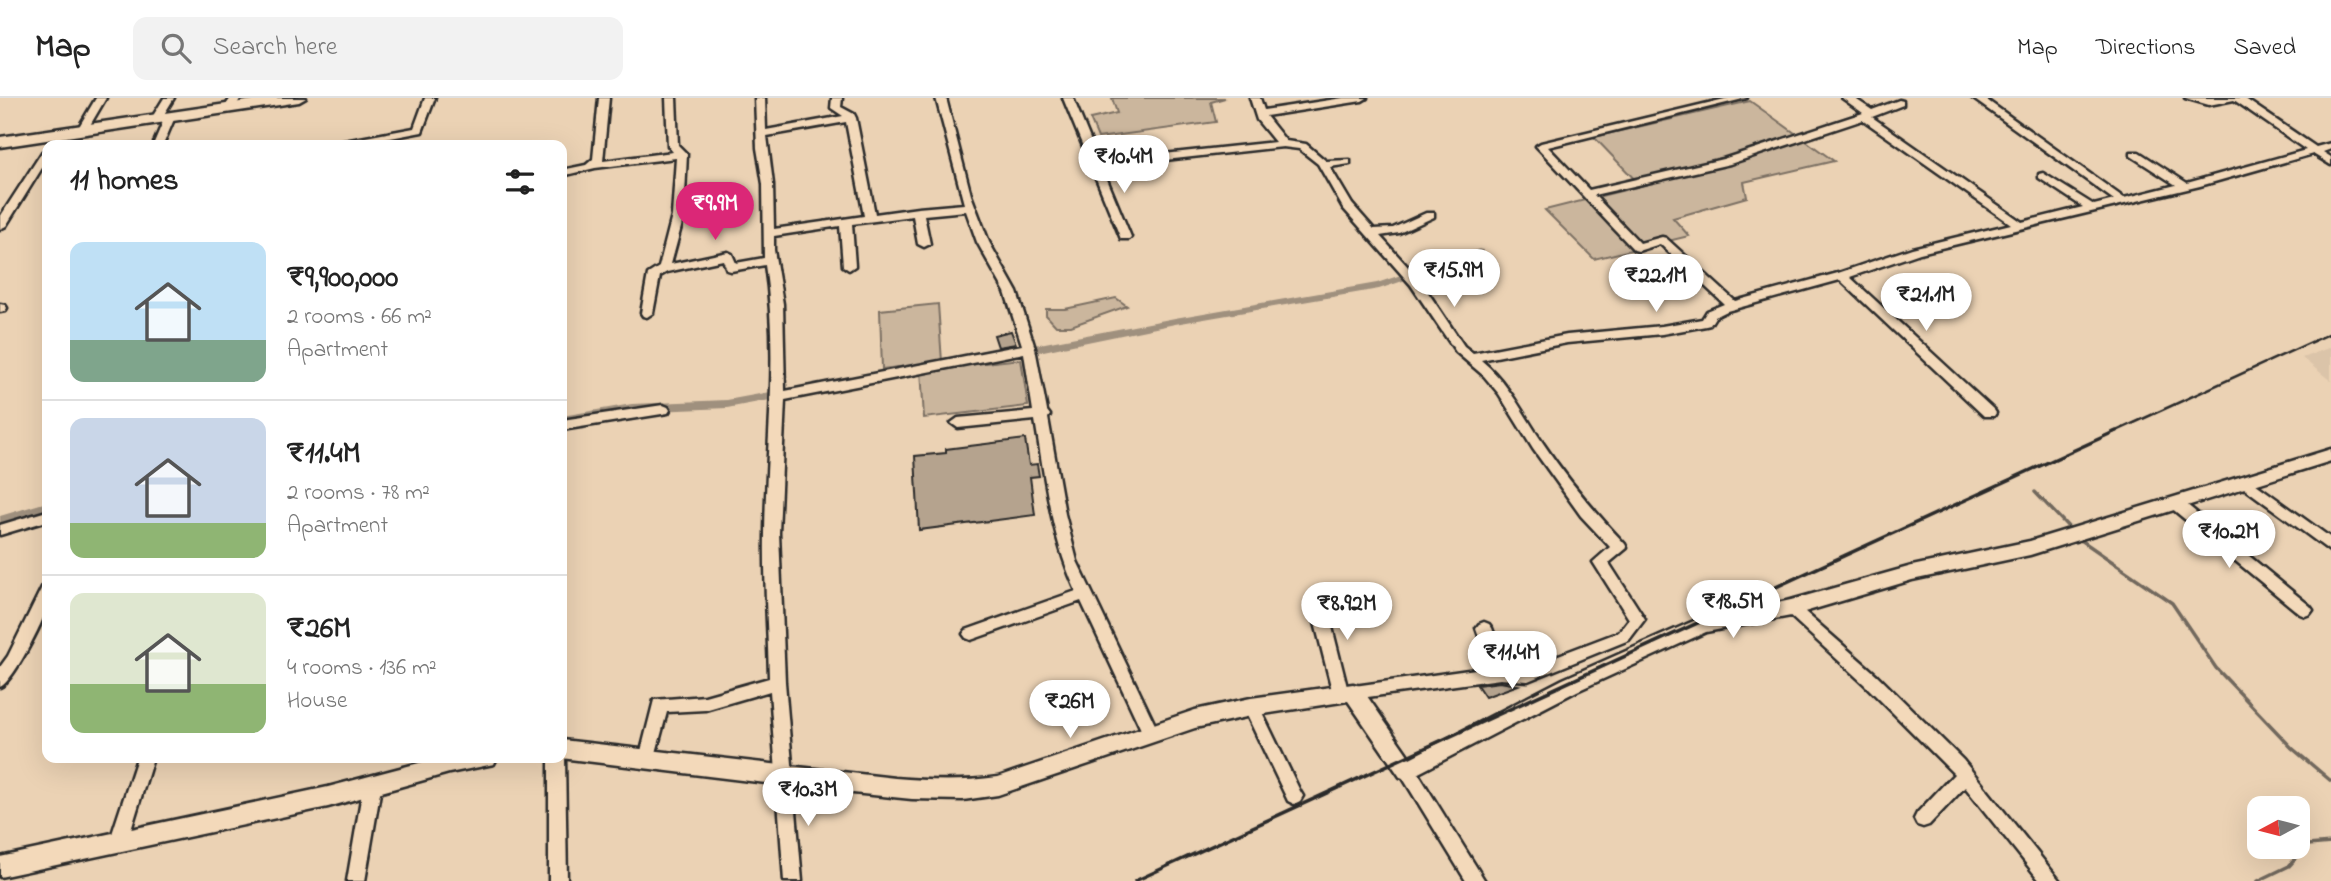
<!DOCTYPE html>
<meta charset="utf-8">
<style>
:root{--surface:#fff;--page:#f2f2f2;--text:#222;--muted:#767676;--line:#e0e0e0;--accent:#db2777}
body{margin:0;font-family:"Indie Flower",sans-serif;background:var(--page);color:var(--text);height:100vh;display:flex;flex-direction:column;font-size:26px;white-space:nowrap}
*{box-sizing:border-box;margin:0}
p{font-size:23px;color:var(--muted)}
.icon{flex:none;width:38px;height:38px;fill:none;stroke:currentColor;stroke-width:2;stroke-linecap:round;stroke-linejoin:round}
.map{position:relative;flex:1;overflow:hidden}
.side{position:absolute;left:42px;top:42px;width:525px;height:623px;display:flex;flex-direction:column;background:var(--surface);border-radius:14px;box-shadow:0 7px 28px #0002}
.side>*{flex:none}
.needle{width:46px;rotate:263deg}
.tools{position:absolute;left:2247px;top:698px;display:grid;gap:14px}
.tools a{display:grid;place-items:center;width:63px;height:63px;border-radius:14px;background:var(--surface);box-shadow:0 7px 28px #0002;font-size:35px}
.price{position:absolute;translate:-50% -60px;padding:0 16px;border-radius:24px;background:#fff;color:#222;font-size:23px;line-height:46px;filter:drop-shadow(0 2px 4px #0008)}
.price::after{content:'';position:absolute;left:50%;top:42px;width:21px;height:16px;margin-left:-10px;background:inherit;clip-path:polygon(0 0,100% 0,50% 100%)}
.price.current{background:var(--accent);color:#fff}
ul{padding:0;list-style:none}
li{display:flex;align-items:center;gap:21px;height:175px;padding:0 28px}
li+li{border-top:2px solid var(--line)}
li span{display:grid;place-items:center;flex:none;width:196px;height:140px;border-radius:14px;color:#555}
li>.icon{margin-inline-start:auto}
span .icon{width:84px;height:84px;fill:#fffc;stroke-width:1}
li b{font-size:30px}
h2{display:flex;justify-content:space-between;align-items:center;height:84px;padding:0 28px;font-size:30px}
header{display:flex;align-items:center;gap:42px;box-sizing:border-box;height:98px;padding:0 35px;background:var(--surface);border-bottom:2px solid var(--line)}
header strong{font-size:33px}
nav{display:flex;gap:38px;margin-inline-start:auto;font-size:24px}
.search{width:490px;height:63px;background:var(--page);display:flex;align-items:center;gap:18px;box-sizing:border-box;padding:0 24px;border-radius:14px;color:var(--muted);font-size:26px}
.map>svg:first-child{display:block}
</style>
<header>
<strong>Map</strong>
<div class="search"><svg class="icon" aria-label="search" viewBox="0 0 24 24"><circle cx="10" cy="10" r="6"/><path d="M15 15l6 6"/></svg>Search here</div>
<nav><a>Map</a><a>Directions</a><a>Saved</a></nav>
</header>
<div class="map">
<svg width="2331" height="783" viewBox="0 0 2331 783">
<rect width="100%" height="100%" fill="#ebd2b4"/>
<filter id="ink" filterUnits="userSpaceOnUse"><feTurbulence type="fractalNoise" baseFrequency=".0143" numOctaves="2"/><feDisplacementMap in="SourceGraphic" scale="14" xChannelSelector="R" yChannelSelector="G"/><feConvolveMatrix kernelMatrix="1 2 1 2 8 2 1 2 1" color-interpolation-filters="sRGB"/></filter>
<g filter="url(#ink)">
<path fill="#dbc4a9" d="M2331,249V283L2302,260Z"/>
<path fill="#cbb69d" stroke="#7b7064" stroke-width="2" d="M1112,0H1225L1211,4L1216,24L1098,40L1090,21L1117,15Z
M1750,3L1834,63L1744,84L1747,99L1673,120L1689,138L1594,161L1545,112L1641,88L1594,39Z
M1116,200L1127,208L1071,228H1056L1046,217V211H1065Z
M938,206L942,264L882,271L880,212Z
M1021,261L1028,308L924,320L921,272Z"/>
<g fill="none" stroke-linecap="round" stroke-linejoin="round">
<path stroke="#71685d" stroke-width="3.5" d="M2035,394L2073,434
M2078,440L2172,505L2216,570L2292,650L2331,683
M2258,783L2289,768L2308,747L2331,745"/>
<path fill="#9f907e" fill-rule="evenodd" d="M1479,151L1483,152V156L1379,191L1175,226L1019,258L1013,254L1019,250L1175,220L1377,185Z
M787,291L793,295L791,298L727,310L632,314L562,326V318L632,306L727,302Z
M47,404V414L0,428V418Z"/>
</g>
<path fill="#b5a38e" stroke="#2b2b2b" stroke-width="2" d="M1011,233L1016,246L998,249L994,237Z
M1025,341L1029,367L1037,366L1039,378L1030,379L1035,417L919,432L915,358L946,355V351Z
M1500,584L1518,587L1485,599L1477,587Z"/>
<g fill="none" stroke-linecap="round" stroke-linejoin="round">
<g stroke="#2b2b2b" stroke-width="5">
<path id="minor" d="M96,0H106L86,34H78L77,32Z
M164,0H174L160,23H152L151,21Z
M231,0H241L232,13H224L223,11Z
M425,0H435L422,34L354,47H334L339,44L414,30Z
M599,0H609L603,63L673,54L668,48L666,0H676L678,47L687,56L684,118L671,166L728,154L732,156L736,165L764,160L763,86L757,50L755,0H765L766,32L843,18L831,10L832,0H842L841,9L854,16L856,20L875,116L918,110L964,106L936,0H946L971,97L989,144L1017,194L1035,250L1047,313L1050,317L1048,320L1065,416L1077,463L1159,635L1157,640L1151,642L1145,640L1081,503L971,542L966,540L963,536L966,532L1076,493C1051,438 1045,381 1035,322L958,330L951,325L958,320L1033,313L1024,255L785,302L779,435L785,584L802,783H784L770,593L705,612L667,614L653,666L647,668L641,666L639,661L654,602L705,598L769,580C768,532 764,483 765,435C766,345 779,257 765,167L731,173L727,172L723,162L667,174L660,178L653,215L647,219L643,218L641,215L648,176L659,169L672,118L676,60L595,70L562,78V72L586,67L593,61ZM846,24L864,118L774,131L773,86L767,38ZM966,113L977,144L1005,194L1022,247L785,293L783,206L774,152V138L840,128L843,168L849,172L855,168L852,126L913,118L918,146L924,149L930,146L924,117Z
M1063,0H1073L1099,63L1275,44L1257,22L1250,0H1260L1264,12L1343,0H1367L1362,3L1266,18L1286,43L1306,46L1326,63L1350,62V66L1330,69L1352,106L1374,131L1393,130L1426,115H1434V119L1399,135L1380,138L1419,181L1464,248L1473,255L1567,237L1662,228L1702,221L1707,213L1724,206L1660,146L1638,153L1634,152L1536,48L1541,45L1729,0H1747L1548,49L1589,92L1723,61L1863,15L1842,0H1854L1872,12L1899,2L1903,3V7L1872,19L2022,124L2083,109L2039,80V76L2043,75L2094,107L2114,102L1972,0H1984L2124,100L2176,87L2131,58V54H2139L2187,85L2306,52L2234,2L2209,7L2185,0H2244L2316,49L2331,45V51L2323,54L2331,59V67L2313,56L2200,88L1920,155L1850,179L1994,312L1996,315L1994,318H1984L1840,182L1727,213L1715,219L1710,227L1706,228L1662,236L1567,245L1481,262C1509,285 1523,316 1543,345C1567,381 1595,414 1625,446L1627,450L1609,465L1645,521L1629,542L1528,583L1500,581L1353,601L1348,599L1341,603L1335,601L1333,596L1309,501L1312,497H1322L1325,501L1347,589L1490,569L1476,530L1479,526L1484,524L1489,526L1492,530L1506,568L1527,569L1619,534L1629,521L1593,464L1610,449L1581,418L1533,351L1499,296L1484,278L1456,254L1411,187L1343,110L1318,66L1299,51L1283,49L1102,69L1131,139L1129,141H1121ZM1863,22L2011,126L1912,150L1838,175L1735,203L1666,140L1662,139L1640,145L1594,97L1730,66Z
M170,16L175,19L163,47H153L165,19Z
M47,51V62L6,128L0,131V119L42,54Z
M0,206L5,207L7,210L5,213L0,214Z
M663,307L668,309L670,312L668,315L562,332V322Z
M2245,378L2331,440V454L2240,387L2238,383L2240,379Z
M2175,400L2180,401L2310,508L2313,512L2310,516L2305,518L2300,516L2170,409L2168,405Z
M47,413V423L0,437V427Z
M47,487C47,493 49,503 47,509C43,524 13,584 0,589V569L8,558L42,489Z
M1791,504L1796,506L1877,577L1963,662L2060,783H2040L1965,689L1929,727L1923,729L1917,727L1914,721L1917,715L1954,676L1865,587L1786,514L1783,510L1786,506Z
M1251,602L1257,604L1300,693L1303,698L1300,703L1294,706L1288,703L1243,609L1245,604Z
M562,654L565,660L567,783H549V660H562Z
M137,660H153L128,742L125,748L119,750L113,748L110,742Z
M1407,665L1413,667L1485,783H1466L1401,677L1399,672L1401,667Z
M372,681L378,684L381,689L365,783H347L363,689L366,684Z"/>
</g>
<g stroke="#2b2b2b" stroke-width="5">
<path id="major" d="M2331,351V363L2030,457L1912,482L1791,518L1706,534L1577,593L1407,681L1400,679L1348,603L1251,618L1195,630L998,697L963,702L912,701L823,692L561,660L562,642L895,680C930,683 963,684 998,679L1195,612L1251,600L1353,586L1360,588L1410,660L1563,581L1696,522L1791,502L1912,468L2030,443Z
M438,660H497L494,666L449,675L328,709L0,779V759L328,689Z"/>
</g>
<g stroke="#2b2b2b" stroke-width="5">
<path id="highway" d="M268,0H306L299,4L0,49V39Z"/>
</g>
<use href="#minor" fill="#f3d9ba" fill-rule="evenodd"/>
<use href="#major" fill="#f3d9ba" fill-rule="evenodd"/>
<use href="#highway" fill="#f3d9ba" fill-rule="evenodd"/>
<path stroke="#2b2b2b" stroke-width="2.5" d="M2112,335L2331,235"/>
<path stroke="#2b2b2b" stroke-width="3.5" d="M1135,783L2116,333"/>
</g>
</g>
</svg>
<div class="tools">
<a><svg class="needle" viewBox="-14 -14 28 28"><path d="M0-13l5 13h-10z" fill="#e53935"/><path d="M0 13l5-13h-10z" fill="#767676"/></svg></a>
</div>
<b class="price" style="left:1124px;top:97px">₹10.4M</b>
<b class="price current" style="left:715px;top:144px">₹9.9M</b>
<b class="price" style="left:1454px;top:211px">₹15.9M</b>
<b class="price" style="left:1656px;top:216px">₹22.1M</b>
<b class="price" style="left:1926px;top:235px">₹21.1M</b>
<b class="price" style="left:2229px;top:472px">₹10.2M</b>
<b class="price" style="left:1733px;top:542px">₹18.5M</b>
<b class="price" style="left:1347px;top:544px">₹8.92M</b>
<b class="price" style="left:1512px;top:593px">₹11.4M</b>
<b class="price" style="left:1070px;top:642px">₹26M</b>
<b class="price" style="left:808px;top:730px">₹10.3M</b>
<section class="side">
<h2>11 homes<svg class="icon" aria-label="filters" viewBox="0 0 24 24"><path d="M4 7h16M4 17h16"/><circle cx="9" cy="7" r="2"/><circle cx="15" cy="17" r="2"/></svg></h2>
<ul>
<li><span style="background:linear-gradient(#bfe0f5 70%,#7fa58c 0)"><svg class="icon" aria-label="home" viewBox="0 0 24 24"><path d="M3 11l9-7 9 7M6 9v11h12V9"/></svg></span><div><b>₹9,900,000</b><p>2 rooms · 66 m²</p><p>Apartment</p></div></li>
<li><span style="background:linear-gradient(#c9d6e8 75%,#8fb573 0)"><svg class="icon" aria-label="home" viewBox="0 0 24 24"><path d="M3 11l9-7 9 7M6 9v11h12V9"/></svg></span><div><b>₹11.4M</b><p>2 rooms · 78 m²</p><p>Apartment</p></div></li>
<li><span style="background:linear-gradient(#dfe7d0 65%,#8fb573 0)"><svg class="icon" aria-label="home" viewBox="0 0 24 24"><path d="M3 11l9-7 9 7M6 9v11h12V9"/></svg></span><div><b>₹26M</b><p>4 rooms · 136 m²</p><p>House</p></div></li>
</ul>
</section>
</div>
